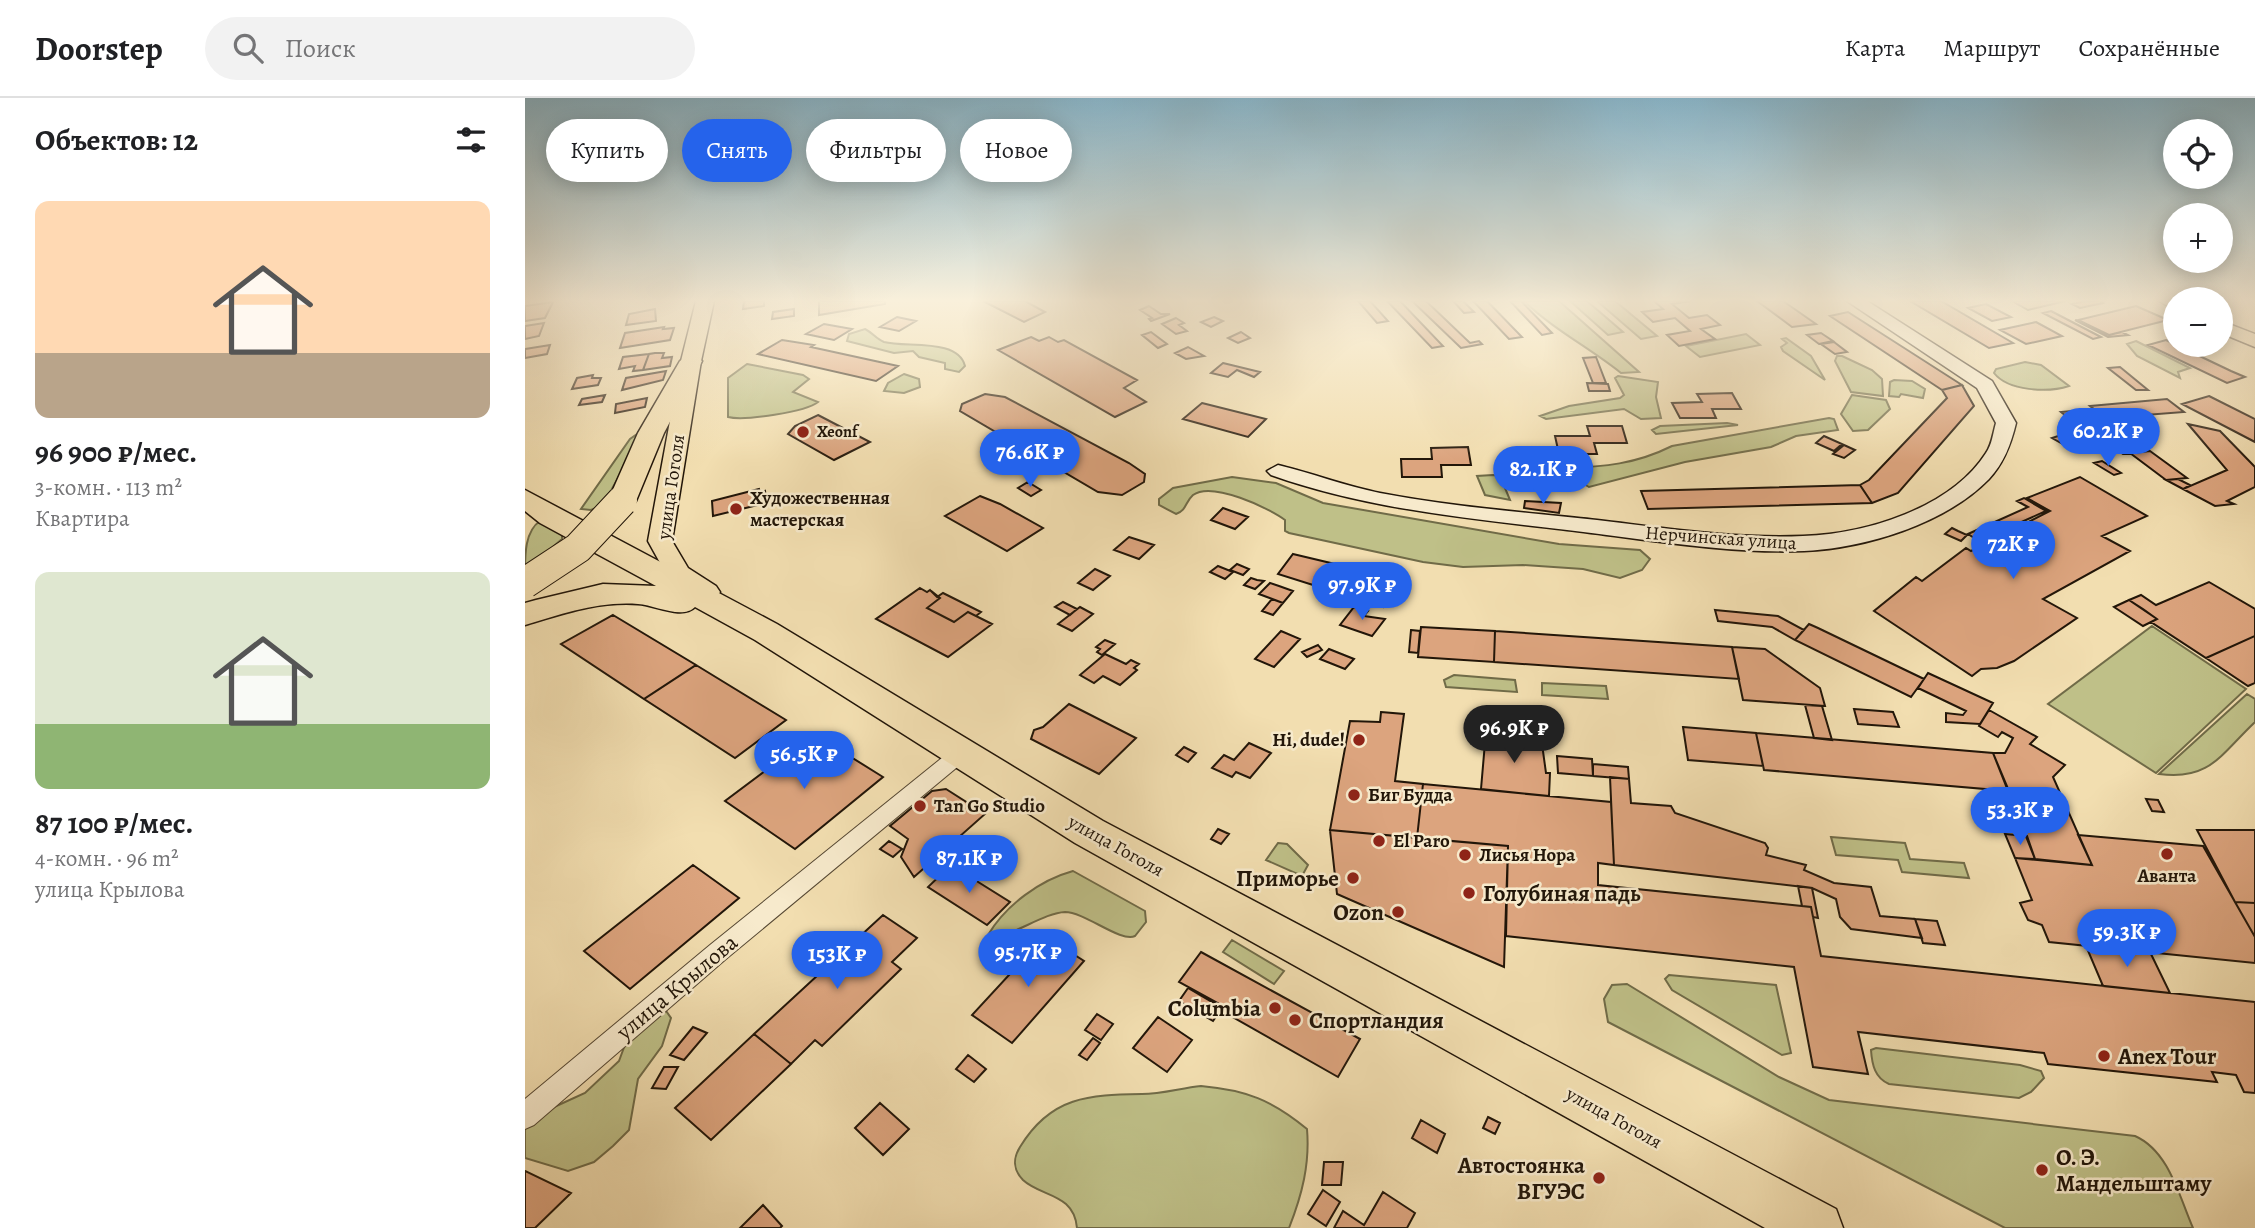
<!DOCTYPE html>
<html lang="ru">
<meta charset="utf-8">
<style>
:root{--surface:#fff;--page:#f2f2f2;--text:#202124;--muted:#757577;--line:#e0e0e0;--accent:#2563eb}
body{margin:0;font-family:Alegreya,serif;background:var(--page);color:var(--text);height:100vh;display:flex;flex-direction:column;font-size:26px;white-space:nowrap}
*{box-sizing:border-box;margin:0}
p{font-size:23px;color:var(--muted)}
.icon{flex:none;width:38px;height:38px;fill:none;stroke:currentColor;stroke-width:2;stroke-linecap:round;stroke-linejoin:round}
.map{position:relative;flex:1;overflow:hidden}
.sheet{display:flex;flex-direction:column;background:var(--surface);width:525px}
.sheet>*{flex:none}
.top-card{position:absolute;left:21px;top:21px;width:665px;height:63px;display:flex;gap:14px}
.fabs{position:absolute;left:1638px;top:21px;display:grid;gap:14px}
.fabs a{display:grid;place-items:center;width:70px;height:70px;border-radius:50%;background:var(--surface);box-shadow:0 4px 18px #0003;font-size:35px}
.price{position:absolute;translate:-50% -60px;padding:0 16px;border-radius:24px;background:var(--accent);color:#fff;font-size:23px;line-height:46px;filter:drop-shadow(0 2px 4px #0008)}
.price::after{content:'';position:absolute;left:50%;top:42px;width:21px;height:16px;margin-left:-10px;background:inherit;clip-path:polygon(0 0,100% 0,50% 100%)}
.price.active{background:#222;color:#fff}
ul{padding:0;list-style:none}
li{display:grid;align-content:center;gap:14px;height:371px;padding:0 35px}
li span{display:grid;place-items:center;height:217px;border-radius:14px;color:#555}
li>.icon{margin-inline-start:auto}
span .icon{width:126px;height:126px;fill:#fffc;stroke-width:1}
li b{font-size:30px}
h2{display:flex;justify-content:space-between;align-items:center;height:84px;padding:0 35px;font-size:30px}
.pill{padding:0 24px;border-radius:32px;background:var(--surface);box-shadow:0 4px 18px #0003;font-size:24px;line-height:63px}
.pill.active{background:var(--accent);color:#fff}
header{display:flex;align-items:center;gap:42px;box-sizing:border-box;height:98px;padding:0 35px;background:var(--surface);border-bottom:2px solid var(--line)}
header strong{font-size:33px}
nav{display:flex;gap:38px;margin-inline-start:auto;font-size:24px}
.search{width:490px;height:63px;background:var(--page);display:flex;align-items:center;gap:18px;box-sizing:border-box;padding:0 24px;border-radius:38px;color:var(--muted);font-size:26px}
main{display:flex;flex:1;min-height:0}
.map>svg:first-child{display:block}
</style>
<header>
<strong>Doorstep</strong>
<div class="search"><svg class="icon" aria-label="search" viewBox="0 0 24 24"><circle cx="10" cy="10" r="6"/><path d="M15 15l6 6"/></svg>Поиск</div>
<nav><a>Карта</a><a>Маршрут</a><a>Сохранённые</a></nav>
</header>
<main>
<section class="sheet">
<h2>Объектов: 12<svg class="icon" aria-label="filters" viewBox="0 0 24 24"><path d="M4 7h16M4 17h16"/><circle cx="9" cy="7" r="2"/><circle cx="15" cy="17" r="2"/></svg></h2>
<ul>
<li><span style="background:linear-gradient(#ffd9b3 70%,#b9a48a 0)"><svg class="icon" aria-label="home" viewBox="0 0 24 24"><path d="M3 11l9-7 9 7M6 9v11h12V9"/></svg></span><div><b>96 900 ₽/мес.</b><p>3-комн. · 113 m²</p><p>Квартира</p></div></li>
<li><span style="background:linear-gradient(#dfe7d0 70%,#8fb573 0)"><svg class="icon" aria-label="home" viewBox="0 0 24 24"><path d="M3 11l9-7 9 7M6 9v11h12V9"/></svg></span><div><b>87 100 ₽/мес.</b><p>4-комн. · 96 m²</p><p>улица Крылова</p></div></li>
</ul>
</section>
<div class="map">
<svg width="1730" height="1130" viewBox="0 0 1730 1130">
<rect width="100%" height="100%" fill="#f2deb0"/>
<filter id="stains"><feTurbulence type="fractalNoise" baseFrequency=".00286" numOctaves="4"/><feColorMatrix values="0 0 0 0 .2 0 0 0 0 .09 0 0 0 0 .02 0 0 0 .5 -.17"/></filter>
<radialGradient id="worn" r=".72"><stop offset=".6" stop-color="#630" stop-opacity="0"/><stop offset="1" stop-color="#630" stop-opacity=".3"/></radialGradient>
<path fill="#bfc088" stroke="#706b48" stroke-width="2" d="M999,203H1034L1114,274L1096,275C1065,250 1029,232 999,203Z
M1045,203H1062L1098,234L1083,237Z
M1072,203H1090L1132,238L1116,241Z
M340,231C348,235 351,241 359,244C382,250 433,240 440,268L434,274L420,271V265L394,259L388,253L369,255L322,243L324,236Z
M1221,236L1235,247L1175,259L1161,248Z
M1261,240L1286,258L1300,282L1258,253L1256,249L1262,245L1257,241Z
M1611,243L1665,270L1653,274L1655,280L1612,258L1602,246Z
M1317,258L1347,272L1357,281L1358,298L1326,294L1310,263L1312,258Z
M1500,264L1516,267L1544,288C1523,295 1483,293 1469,275L1471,271Z
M222,266L278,277L284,281L268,294L293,304C281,314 219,323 203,319V280Z
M379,276L394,281L395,289L379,295L359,293L363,285Z
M1093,278L1133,284L1131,299L1136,320L1116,321L1099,311L1021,321L1015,318L1044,308L1095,300L1099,297L1090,280Z
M1369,282L1387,283L1400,291L1398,300L1376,296L1374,299L1364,298L1365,284Z
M1327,297L1361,302L1365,311L1343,332L1328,333L1316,316Z
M1304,320L1309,321L1313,332L1271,338L1246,349L1160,364L1064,389L1037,373L1039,370C1079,369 1111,366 1147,348Z
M1202,325L1213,327L1131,336L1127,332L1135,328Z
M115,334L113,344L78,407L66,412L56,411L105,341Z
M968,377L975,378L985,402L960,397L952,378Z
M707,379L751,385L798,405L1034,446L1115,452L1125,461L1117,472L1095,480L1058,471L998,467L938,469L898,464L764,435L760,433V422C744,410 687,383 668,397C660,404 662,412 651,416L634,407V401L648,390Z
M15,423L37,435V441L0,473C0,457 0,433 15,423Z
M1627,528L1721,591L1631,675L1523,606Z
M929,577L990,582L992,594L921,589L919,582Z
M1017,585L1081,588L1083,601L1017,597Z
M1722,596L1730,601V624C1696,656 1685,683 1634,676Z
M1306,739L1380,745L1385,761L1439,765L1444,780L1377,774L1373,762L1311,757Z
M753,745L762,746L783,767L777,778L741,762Z
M548,773L620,813L621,824L610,838C596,845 560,814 540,814C516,815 481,844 463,837C481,807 515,782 548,773Z
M707,842L759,873L749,886L698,854Z
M1144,877L1251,887L1266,955L1257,957L1147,892L1140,881Z
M1102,886L1254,979L1304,1002L1610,1038C1644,1053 1654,1098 1668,1130H1480L1083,924L1079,901L1087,887Z
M139,910L146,920L137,948L113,981L104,1032L88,1048L69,1064L43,1073L0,1060V1027L27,1010L60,995L94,963L101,944Z
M1351,950L1495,967L1516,973L1519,980L1506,994L1494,1000L1364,986C1350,980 1347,967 1346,952Z
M676,988C721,992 747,1002 782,1031C785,1066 777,1097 764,1130H552C549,1095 516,1099 498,1082C488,1072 488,1060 495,1049C526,998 564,997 617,996C637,996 656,990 676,988Z"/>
<path fill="#dca47e" stroke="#221609" stroke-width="2" d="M219,203H239V208L218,211Z
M294,203H360V206L294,217Z
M458,203H500L520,214L499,224Z
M833,203H845L863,223L852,225Z
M862,203H875L918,248L907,250Z
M887,203H901L945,245L954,243L957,246L936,250Z
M928,203H938L949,214L939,215Z
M948,203H962L997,239L984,241Z
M985,203H996L1027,235L1017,237Z
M1129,203H1166L1147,206L1164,220L1182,217L1195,227L1176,231L1190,241L1154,248L1142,237L1165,233L1150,220L1128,224L1117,214L1138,211Z
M1232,203H1258L1291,226L1267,229Z
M1385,203H1416L1488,245L1464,250Z
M1487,203H1541L1503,212Z
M1560,203H1575L1578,205L1555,210L1547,206Z
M28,204L20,220L0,223V208Z
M1461,206L1486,219L1467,223L1443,210Z
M624,208L636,216H645L626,223L624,221L627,220L615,212Z
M1611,208L1643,222L1584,237L1553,222Z
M130,211L131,223L101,227L104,216Z
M269,211V218L247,221L248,214Z
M1526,213L1576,239L1568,241L1518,215Z
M1323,214L1437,287L1417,292L1305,218Z
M372,219L391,223L374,233L355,229Z
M689,219L698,223L686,229L676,224Z
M651,220L659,225L654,227L662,233L651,236L637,226Z
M1550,222L1584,237L1597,234L1603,237L1583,239Z
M1511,224L1537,238L1501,246L1475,232Z
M19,225L14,238L0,241V228Z
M299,226L327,231L309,242L281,236Z
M139,229L138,231L149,230L145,242L95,250L100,235Z
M626,234L642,246L633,250L617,237Z
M716,234L725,240L713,245L703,240Z
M1296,235L1308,243L1294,246L1282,237Z
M506,239L514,243L524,239L533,244L539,242L612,282L599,290L621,304L590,319L473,252Z
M257,242L289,247L286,249L373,268L351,283L233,256Z
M1641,242L1706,273L1720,279L1702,285L1623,247Z
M1309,244L1322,254L1310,256L1296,246Z
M25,247L22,256L0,260V251Z
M663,249L679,258L661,261L650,255Z
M130,255H139L137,260L147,259L145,268L118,272L124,256Z
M124,256L118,272L108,273L110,268L94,271L98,259Z
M1071,259L1081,285H1068L1058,260Z
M698,265L735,274L729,279L712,272L703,279L686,275Z
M1595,269L1623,292H1611L1583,270Z
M141,273L138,282L97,292L101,280Z
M68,277L67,280H76L73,287L47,291L52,280Z
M1062,285L1083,286L1085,293H1064Z
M1437,287L1449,308L1373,395L1347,405L1335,387L1344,382L1422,300L1417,292Z
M1207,295L1216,311H1187L1191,320H1155L1147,305L1177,304L1172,296Z
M460,296L480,299L604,365L620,376L619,384L597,397L573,394L435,313L437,306Z
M80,297L77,304L54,307L57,301Z
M1684,298L1730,321V344L1657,306Z
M122,300L120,309L90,315L91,306Z
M1642,301L1659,314L1581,320L1565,308Z
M677,305L741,321L723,339L658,321Z
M1547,313L1574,334L1563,335L1536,314Z
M293,317L345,344L309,362L263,336L270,328Z
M1663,326L1695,333L1730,369V389L1702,403L1709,406L1690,408L1658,391L1702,372Z
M1062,328H1097L1102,345H1069L1072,356H1034L1030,338H1065Z
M1602,336L1608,340L1625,353L1598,356L1592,352L1599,351L1588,343L1597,342L1591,337Z
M1536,337L1561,350L1552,354L1527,340Z
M1299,338L1317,346L1309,353L1291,345Z
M1319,347L1330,352L1319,360L1308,356Z
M943,349L946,367H916L917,379H877L876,361H907L906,350Z
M1625,353L1662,380L1641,382L1605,355Z
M1577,363L1596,375L1589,377L1569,365Z
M1555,379L1622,418L1577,438L1605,453L1518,501L1552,520L1489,563L1472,570L1456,571L1447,578L1349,513L1391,479L1397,483L1441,450L1446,453L1525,413L1502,400Z
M1653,381L1665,387L1658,391L1641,382Z
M503,384L516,392L506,398L493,390Z
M1335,387L1347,405L1123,411L1116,393Z
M234,391L235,395L240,393L241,399L237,401V406L188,418L187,403Z
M455,398L475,406L518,430L482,453L420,418Z
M1499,400L1521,413L1454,443L1443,436L1503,409L1492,403Z
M1000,403L1036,405L1034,415L999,410Z
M698,410L723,419L710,431L686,422Z
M1427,430L1433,433L1442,437L1436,443L1420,436Z
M604,439L629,447L614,461L589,452Z
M768,456L856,477L850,487L868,491L858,509L753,476Z
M712,466L724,471L718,477L705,472Z
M693,468L708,474L700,481L685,474Z
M570,471L585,478L568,492L553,485Z
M726,480L732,482L739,483L730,491L719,487Z
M1684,484L1730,511V538L1681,560L1626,524L1632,521L1604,502L1616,497L1631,507Z
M745,485L754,488L768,493L758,505L734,496Z
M395,490L402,494L405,492L412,499L418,495L456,514L451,518L467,526L423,559L351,521Z
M395,490L402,494L405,492L415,500L402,510L429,524L443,514L467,526L423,559L351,521Z
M747,501L758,505L748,517L737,513Z
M1604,502L1618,511L1632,521L1618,528L1589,509Z
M538,504L552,511L545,517L530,509Z
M555,509L568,516L547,533L533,526Z
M829,509L843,513L839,518L860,521L847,538L815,527Z
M1190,512L1253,518L1279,532L1270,542L1247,529L1193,523Z
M88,517L171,567L119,601L36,546Z
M1284,526L1293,530L1399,581L1386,599L1270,542Z
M896,529L970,533L969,564L893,559Z
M886,532L895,533L893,555L884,554Z
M756,533L775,541L749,569L730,561Z
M970,533L1207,549L1214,581L969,564Z
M1730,538V585L1723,588L1681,560Z
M580,542L590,546L577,557L572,554L575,551L571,549Z
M793,547L797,552L782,559L777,554Z
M1207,549L1240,551L1295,590L1300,608L1218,602Z
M804,551L829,561L820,571L795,561Z
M580,556L601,566L606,562L614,566L609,570L612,572L595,587L578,578L569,585L555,577Z
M171,567L261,622L210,660L119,601Z
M1403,575L1468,605L1455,626L1421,624V615L1438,617L1441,613L1393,590Z
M544,606L611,640L574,676L506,641L509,632L518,629Z
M1280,607L1297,608L1307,642L1289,640Z
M1329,611L1368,614L1374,629L1333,626Z
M1464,612L1512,639L1505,646L1540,667L1528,679L1567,767L1510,761L1468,655H1480L1488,640L1477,634L1473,639L1454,628Z
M856,614L879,616L870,683L898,686L892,740L805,732L825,623L855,624Z
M1158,629L1231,635L1238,668L1163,662Z
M961,633L1005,637L1004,644L1017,646L1021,675H1025L1024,698L956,691Z
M1231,635L1468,655L1484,693L1239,672Z
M289,636L358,679L270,751L200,703Z
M724,645L746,655L725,680L711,674L707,679L687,670L699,657L709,662Z
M659,649L671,655L663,664L651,657Z
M1032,658L1067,661L1068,678L1033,675Z
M1068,666L1103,669L1104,681L1068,678Z
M1085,679L1104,681L1106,705L1146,708L1150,715L1240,745L1243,750L1241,757L1281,767L1279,772L1309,785L1346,789L1355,818L1390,821L1397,840L1326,831L1315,819L1311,801L1287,790L1089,767Z
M898,686L1086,704L1089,767L1073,765V787L1286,809L1296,858L1730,904V995L1719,994L1711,977L1687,974L1692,984L1523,966L1519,955L1333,934L1343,976L1288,969L1269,869L981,838L983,748L892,740Z
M421,691L460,716L389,779L376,759L383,741L365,728L407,693Z
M1621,701L1633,702L1639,714L1627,713Z
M693,731L704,736L696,746L686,741Z
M805,732L983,748L979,869L812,796Z
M1672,732H1730V805L1710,804Z
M1480,736L1502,738L1510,761L1490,760Z
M1553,737L1678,748L1730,839V865L1524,844L1517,827L1503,822L1495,805L1507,802L1490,760L1567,767Z
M364,743L377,751L368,759L355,751Z
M168,767L214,800L105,891L59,853Z
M426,767L485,804L462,827L403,789Z
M1273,788L1287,790L1293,820L1288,819L1286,809L1277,808Z
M1710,804L1730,805V839Z
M358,817L392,840L367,864L376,871L297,948L290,942L266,966L229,936Z
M1390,821L1412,823L1420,847L1398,845Z
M520,838L559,863L487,945L447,917Z
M1561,848L1625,854L1645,895L1578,888Z
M676,854L835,941L813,979L697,913L700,909L654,884Z
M663,890L697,910L688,923L654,903Z
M572,916L588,926L576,942L560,932Z
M633,919L667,942L642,974L608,950Z
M168,929L182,935L159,962L145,957Z
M229,936L266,966L186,1042L150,1010Z
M568,940L575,945L562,962L554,957Z
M443,957L461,971L449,984L431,971Z
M139,969H153L141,991L127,990Z
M355,1005L384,1031L358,1057L330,1030Z
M963,1019L975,1025L970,1036L958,1030Z
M896,1022L920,1036L912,1055L887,1040Z
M799,1064H818L816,1087H797Z
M0,1073L46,1095L10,1130H0Z
M798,1092L815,1104L801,1128L783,1116Z
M858,1094L890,1115L882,1130H809L818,1113L839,1127Z
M238,1107L257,1128L255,1130H215Z"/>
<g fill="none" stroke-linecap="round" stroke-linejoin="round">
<g stroke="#564833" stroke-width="2">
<path id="street" d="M435,649L442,651L445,656L442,661L201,861L9,1027L0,1031V1001L185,847L428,651Z"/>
</g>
<g stroke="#221609" stroke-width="3">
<path id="secondary" d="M1322,203H1342L1467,283L1491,325C1486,346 1479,365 1464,381C1420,426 1341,450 1279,453C1201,456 1120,441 1042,432C941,420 842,411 746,377L742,373L753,367C787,375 820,388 855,395C927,409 1000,414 1072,422C1140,430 1210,441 1278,438C1341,436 1426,410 1461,355C1467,347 1468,335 1471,325L1452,290Z"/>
</g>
<g stroke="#221609" stroke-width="3">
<path id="primary" d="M171,203H189L176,263L147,443L163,470L191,488L195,494L191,500L182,502L144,481L123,443L156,263Z
M1634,203H1650V212Z
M1696,223L1730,236V249L1696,235Z"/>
</g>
<g stroke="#221609" stroke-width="3">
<path id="highway" d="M166,256L177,263L139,335L111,403L107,409H87L83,403L113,335L155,263Z
M0,392L252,526L578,723L1311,1111L1318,1130H1240L550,745L230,542L170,509C157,522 130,507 113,506C73,503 37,516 0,527V505L11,502L78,486L131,488L15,425L0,413Z"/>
</g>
<use href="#street" fill="#f7eacc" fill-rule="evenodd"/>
<use href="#secondary" fill="#f7eacc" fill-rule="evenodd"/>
<use href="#primary" fill="#f2deb0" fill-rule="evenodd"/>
<use href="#highway" fill="#f2deb0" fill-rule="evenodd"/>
<g stroke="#221609" stroke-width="32" stroke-linecap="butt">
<path id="highway-bridge" d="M0,485L53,450L97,403"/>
</g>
<use href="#highway-bridge" stroke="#f2deb0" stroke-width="30"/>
</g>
<linearGradient id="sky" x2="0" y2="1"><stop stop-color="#89b8ce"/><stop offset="0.56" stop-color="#f9f0db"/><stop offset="1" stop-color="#f9f0db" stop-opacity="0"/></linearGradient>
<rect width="1730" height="362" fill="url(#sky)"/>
<g fill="#8f2418" stroke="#f7eacc" stroke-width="2.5">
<circle cx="278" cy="334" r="7"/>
<circle cx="211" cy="411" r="7"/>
<circle cx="834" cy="642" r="7"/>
<circle cx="829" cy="697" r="7"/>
<circle cx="395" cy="708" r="7"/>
<circle cx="854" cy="743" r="7"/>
<circle cx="1642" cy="756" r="7"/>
<circle cx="940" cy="757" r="7"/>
<circle cx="828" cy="780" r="7"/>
<circle cx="944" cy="795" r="7"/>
<circle cx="873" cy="814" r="7"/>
<circle cx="750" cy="910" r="7"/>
<circle cx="770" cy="922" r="7"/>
<circle cx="1579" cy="958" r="7"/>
<circle cx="1517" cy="1072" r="7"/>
<circle cx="1074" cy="1080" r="7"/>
</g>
<g text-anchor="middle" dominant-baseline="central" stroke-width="5" stroke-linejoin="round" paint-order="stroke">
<g font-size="16" font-weight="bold" fill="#221609" stroke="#f7eacc" text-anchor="start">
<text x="292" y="334">Xeonf</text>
</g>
<g font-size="19" fill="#221609" stroke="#f7eacc">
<text transform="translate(146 389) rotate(-82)">улица Гоголя</text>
<text transform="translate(1196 440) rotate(4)">Нерчинская улица</text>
<text transform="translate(591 748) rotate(29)">улица Гоголя</text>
<text transform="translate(1089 1020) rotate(29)">улица Гоголя</text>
</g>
<g font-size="19" font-weight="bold" fill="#221609" stroke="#f7eacc" text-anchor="start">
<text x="225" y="400">Художественная<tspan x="225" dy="22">мастерская</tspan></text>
<text x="820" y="642" text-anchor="end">Hi, dude!</text>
<text x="843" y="697">Биг Будда</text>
<text x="409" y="708">Tan Go Studio</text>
<text x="868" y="743">El Paro</text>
<text x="954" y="757">Лисья Нора</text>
<text x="1642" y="778" text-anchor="middle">Аванта</text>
</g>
<g font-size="23" font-weight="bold" fill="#221609" stroke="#f7eacc" text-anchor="end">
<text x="814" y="780">Приморье</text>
<text x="958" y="795" text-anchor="start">Голубиная падь</text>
<text x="859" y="814">Ozon</text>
<text x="736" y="910">Columbia</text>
<text x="784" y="922" text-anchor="start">Спортландия</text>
<text x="1593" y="958" text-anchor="start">Anex Tour</text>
<text x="1531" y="1059" text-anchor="start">О. Э.<tspan x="1531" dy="26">Мандельштаму</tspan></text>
<text x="1060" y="1067">Автостоянка<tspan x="1060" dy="26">ВГУЭС</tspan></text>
</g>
<g font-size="23" fill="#221609" stroke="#f7eacc">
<text transform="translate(152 889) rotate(-40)">улица Крылова</text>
</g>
</g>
<rect width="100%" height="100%" filter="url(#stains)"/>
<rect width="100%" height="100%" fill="url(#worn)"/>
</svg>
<div class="fabs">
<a><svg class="icon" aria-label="locate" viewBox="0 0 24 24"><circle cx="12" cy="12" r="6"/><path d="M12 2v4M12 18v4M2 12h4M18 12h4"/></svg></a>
<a>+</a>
<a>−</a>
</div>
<b class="price" style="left:1583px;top:370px">60.2K ₽</b>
<b class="price" style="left:505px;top:391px">76.6K ₽</b>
<b class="price" style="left:1018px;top:408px">82.1K ₽</b>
<b class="price" style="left:1488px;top:483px">72K ₽</b>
<b class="price" style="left:837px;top:524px">97.9K ₽</b>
<b class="price active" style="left:989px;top:667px">96.9K ₽</b>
<b class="price" style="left:279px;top:693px">56.5K ₽</b>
<b class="price" style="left:1495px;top:749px">53.3K ₽</b>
<b class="price" style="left:444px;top:797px">87.1K ₽</b>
<b class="price" style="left:1602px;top:871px">59.3K ₽</b>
<b class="price" style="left:503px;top:891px">95.7K ₽</b>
<b class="price" style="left:312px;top:893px">153K ₽</b>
<div class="top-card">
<a class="pill">Купить</a>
<a class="pill active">Снять</a>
<a class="pill">Фильтры</a>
<a class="pill">Новое</a>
</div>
</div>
</main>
